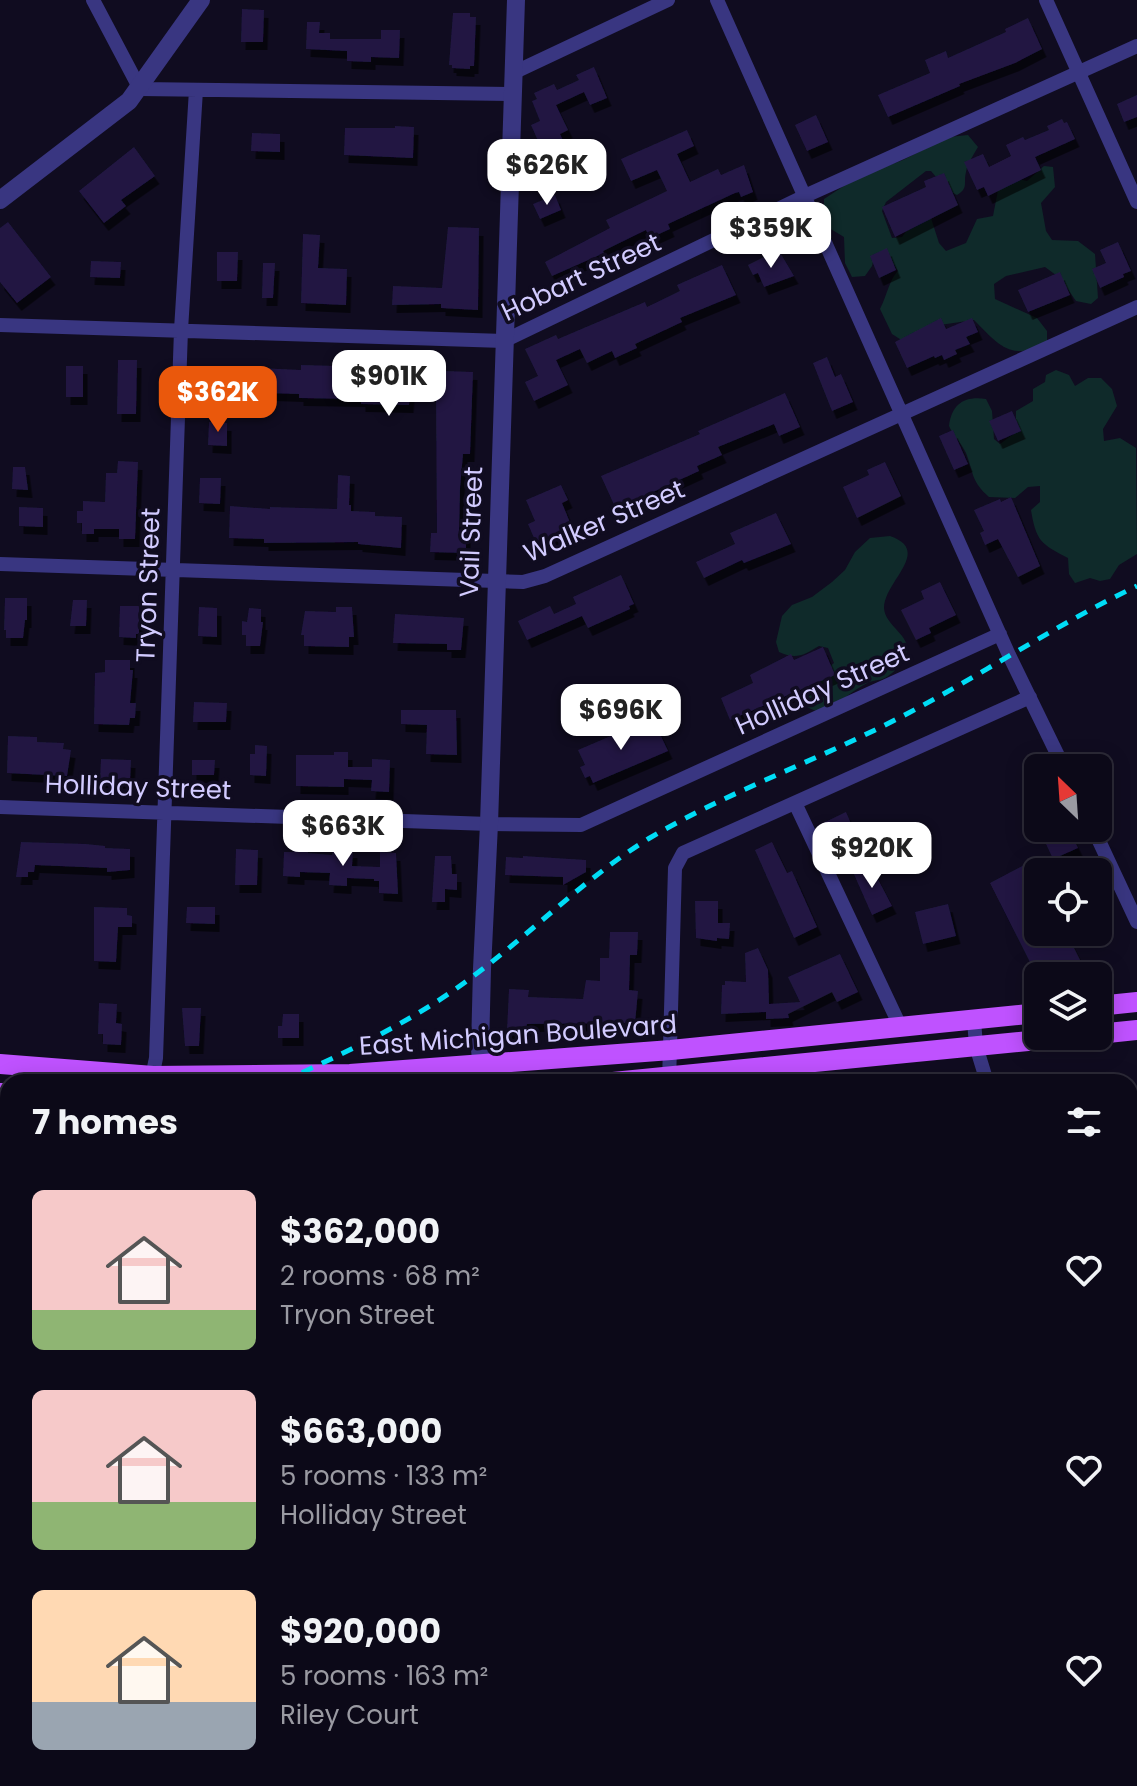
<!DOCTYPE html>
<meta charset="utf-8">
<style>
:root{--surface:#0c0918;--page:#1a1725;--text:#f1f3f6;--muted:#9a9aa2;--line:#2c2a37;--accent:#ea580c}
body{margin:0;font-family:Poppins,sans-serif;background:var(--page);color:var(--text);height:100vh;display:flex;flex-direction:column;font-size:30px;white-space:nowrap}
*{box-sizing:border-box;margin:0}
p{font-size:26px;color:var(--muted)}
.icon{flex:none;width:44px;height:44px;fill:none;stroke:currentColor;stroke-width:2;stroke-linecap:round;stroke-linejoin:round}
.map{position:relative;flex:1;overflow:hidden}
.panel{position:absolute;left:0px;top:1074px;width:1138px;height:712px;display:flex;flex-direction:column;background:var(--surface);border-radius:24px 24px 0 0;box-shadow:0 4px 20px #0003,0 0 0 2px var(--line)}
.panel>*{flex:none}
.needle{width:52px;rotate:335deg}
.fabs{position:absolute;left:1024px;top:754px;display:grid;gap:16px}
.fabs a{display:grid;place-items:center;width:88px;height:88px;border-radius:12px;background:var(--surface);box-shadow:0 4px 20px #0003,0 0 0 2px var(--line);font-size:40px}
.price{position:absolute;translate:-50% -68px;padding:0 18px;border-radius:16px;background:#fff;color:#222;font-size:26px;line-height:52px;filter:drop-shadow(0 2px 4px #0008)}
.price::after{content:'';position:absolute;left:50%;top:48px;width:24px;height:18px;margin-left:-12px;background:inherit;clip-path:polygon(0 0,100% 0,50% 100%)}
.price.on{background:var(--accent);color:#fff}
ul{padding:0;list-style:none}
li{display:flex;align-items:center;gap:24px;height:200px;padding:0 32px}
li span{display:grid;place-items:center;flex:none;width:224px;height:160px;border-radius:12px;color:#555}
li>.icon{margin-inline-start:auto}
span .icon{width:96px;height:96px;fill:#fffc;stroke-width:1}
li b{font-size:34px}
h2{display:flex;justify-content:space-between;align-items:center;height:96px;padding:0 32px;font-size:34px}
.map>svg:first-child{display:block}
</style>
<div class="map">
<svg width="1137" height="1786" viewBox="0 0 1137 1786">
<defs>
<filter id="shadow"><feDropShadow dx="4.5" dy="8" stdDeviation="0" flood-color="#0009"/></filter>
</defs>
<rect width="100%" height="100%" fill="#100c20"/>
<path fill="#0f2a2a" d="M968,135L978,147C974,154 967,164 966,172C963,183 969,188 957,195L947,190L931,171H926L886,202L882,211L892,238L902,237L918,215L931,218L939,243L946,251L966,243L977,219L993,216L999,185L1014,178L1027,181L1044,166L1053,167L1055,187L1041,203L1046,231L1052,240L1078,241L1095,254L1098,298L1091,304L1076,301L1060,278L1045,267L1006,276L994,284L995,299L1037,318L1047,331V342C1011,363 998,344 974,320L926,327L903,341L892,334L880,309C886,298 890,278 898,271L885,251L874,257L872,266L865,276L852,277L845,263L844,237L824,225V199L856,178L903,160L949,137Z
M1056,370L1069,375L1075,386L1088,378H1101L1112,389L1117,406L1103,429L1104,441L1120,438L1136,448L1137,554L1119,565L1110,579L1100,581L1090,578L1075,583L1069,574L1068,558C1041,544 1036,541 1031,510L1040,502V486L1028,487L1015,498L989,497C971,481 974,474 966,453C962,444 953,435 949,426C952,403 965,396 986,399L992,411L994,439L1000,444L1016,432V411L1033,401V389L1045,382L1046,375Z
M890,536C933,551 884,581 884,608C885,627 914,636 906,656C903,664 892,674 885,678C879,681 872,680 867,683C854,690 843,700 830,707C827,709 822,711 818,711C815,711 811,709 807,707L803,691L809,683L834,663L828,648L819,646C804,655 796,660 779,652L776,642L782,616L792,605L812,597L832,582L845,570L855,552L870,538Z"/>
<path fill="#0a1e42" d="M1130,1447L1137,1462V1557L1130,1561Z"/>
<path fill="#201842" filter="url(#shadow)" d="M242,9L264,10L263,42H241Z
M453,13H470V17H476L474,66H470V69L452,68V65H449Z
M1028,18L1042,49L1015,63L959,84L960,86L888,117L878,95L930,73L925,60L946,51L948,58L1006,32L1005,29Z
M307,22H320L319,33H330V39H381V30H400L399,58L371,57V62L347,61V51L306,49Z
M594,67L607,98L590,105L584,92L556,105L568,130L560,134L573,163L538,178L529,158L543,152L531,125L540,121L532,101L537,99L534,93L554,84L557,90L579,80L576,75Z
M1137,95V117L1124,122L1117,104Z
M816,115L828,142L807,151L795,125Z
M1062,119L1064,123L1067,122L1075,139L1035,157L1041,170L988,196L984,187L977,190L964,162L983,154L989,167L1011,156L1006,145L1023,137L1025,140L1049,130L1047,126Z
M395,126L414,127L413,158L344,155L345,128H395Z
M687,130L694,146L677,154L690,182L718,169L721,175L744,165L753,192L741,197L739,192L735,193L668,224L670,229L650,238L646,230L603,251L604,253L552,276L545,262L610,228L606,220L667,191L657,170L631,181L621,159Z
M252,133L280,134V152L251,151Z
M134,147L155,176L121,200L126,206L104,223L79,191Z
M944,173L958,205L895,237L882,207L926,187L924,181Z
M555,195L561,210L540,219L533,204Z
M8,222L51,277L17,303L0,282V228Z
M448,227L479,228L478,310L441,308V304L392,305L393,286L442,288Z
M303,234L320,235L318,268L347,269L346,305L301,303Z
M1118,242L1131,271L1123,274L1124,277L1100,288L1092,269L1106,263L1100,250Z
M887,248L896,270L879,278L870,256Z
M217,252H238L237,281H217Z
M772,253L774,257L781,254L794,276L764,287L758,273L753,275L748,265Z
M91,261L121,262L120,278L90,277Z
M263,263H275L273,298H262Z
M722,265L736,295L680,318L682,322L635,344L637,348L615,358L612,351L587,363L580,349L556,360L568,385L534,401L525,382L538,376L525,349L556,335L558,339L645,302L647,307L680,291L677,285Z
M1060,272L1070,295L1028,312L1018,290Z
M941,318L946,329L972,318L978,332L966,337L970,344L955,350L957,354L944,360L942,355L935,358L934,356L907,368L895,342Z
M827,357L835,377L841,374L853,402L832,411L813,363Z
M118,360H137L136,414H117Z
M301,365L376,367V371H410V374L445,375V371L473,372L470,454H463L460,488L459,534H466V553L430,552L431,533H437L436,394L410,393L409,405L361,404V399L299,398V394L269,393V387L212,385L213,366L301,370Z
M66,366H83V397H66Z
M785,393L800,427L779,436L774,424L718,447L722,455L697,466L699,471L616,509L601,476L700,434L698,431Z
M1012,411L1021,431L998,441L989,421Z
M209,422L227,423V446L208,445Z
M953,430L968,464L954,470L939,436Z
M118,461L138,462L135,539H119V529H94V534H82V523H77V511H83V501L105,502L106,473H117Z
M885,462L901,496L857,518L843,487L869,475L867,470Z
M13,467H25L28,490L12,489Z
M338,475L350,476L349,505H351V511L375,512V516L402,517L401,548L358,544V542L264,543V539L229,538L230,506L270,509V507L337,509Z
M200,478H221L220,504L199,503Z
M561,485L568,500L562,503L573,530L537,545L528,524L535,521L526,500Z
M1011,497L1040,566L1018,577L998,539L985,545L980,533L984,531L974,510L1000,499L1001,502Z
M19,507L43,508V527L19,526Z
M776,513L791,544L744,563L742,560L704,578L696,562L735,544L730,533Z
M621,575L634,604L629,606L630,609L588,628L582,616L527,640L518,621L550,606L554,614L576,604L573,597Z
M940,582L956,615L929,628L931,633L916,640L901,610L924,599L921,591Z
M5,598H27V620H25L23,638H6V630H4Z
M73,600H87L86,626H70Z
M120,606H139V634H136V638L119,637Z
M199,607L217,608V637L198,636Z
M336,607H352L354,637H349V647L304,646V635H301L305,611L336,612Z
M249,608L261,609V622H263L260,646H246V635H242V621L247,622Z
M395,614L464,618L461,650H447V644L393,643Z
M823,647L835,675L730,720L721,698L753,683L750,675L791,654L794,660Z
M105,660H130V670H133L130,703H136L135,718H130L129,725L94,724L95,673L105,672Z
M194,702L227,703L226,722H193Z
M401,710H456L457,755L426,754L427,725L401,724Z
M654,721L668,751L593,783L590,776L585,778L580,767L585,765L578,750L620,732L622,736Z
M8,736L37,737V742L64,743L63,749L71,750L67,776L7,773Z
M255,745L267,746L266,776L250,775V754H255Z
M334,752H348V767H372V759L390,760L389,792L371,791L372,780L344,779V787L296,786V755H334Z
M101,759L131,760L130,781L100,780Z
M192,760H215L214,775H192Z
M846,812L855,833L831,844L821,824Z
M1052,828H1068L1078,848L1053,859L1041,833Z
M21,842L86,844L105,846V848L130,849V870L107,872V868L35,865L34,872H28V877H16Z
M772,842L787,873L792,871L817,927L794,938L755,850Z
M294,848H309L308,853L332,855L333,850H353L352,866L380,867V852L396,853L398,894L379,893V881H374V879L347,878V886L329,885L330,873L300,872V877L283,876L284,852H293Z
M236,849L258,850L257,885H235Z
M435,856H451L452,874H457V890L445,889V902H432Z
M523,856L586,860V872L563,885V877L505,875L506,857L523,858Z
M1030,862L1038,878V932H1066L1086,972L1079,976H1037L990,883Z
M870,864L892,906L872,915L853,872Z
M695,901H718V923H730L729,939L717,938V941L696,938Z
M948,904L956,936L923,944L915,912Z
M94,907L127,908V915L132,916V927H118L116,962L94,961Z
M187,907H215V924L186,923Z
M610,932H638L637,955H630L629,990L638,991L635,1023L527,1024L526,1029L518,1028V1032L507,1031L509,989L529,990L528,997L583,999L586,980L600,981V958H609Z
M758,948L768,970L769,1004L800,1002L788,977L840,954L858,992L837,1002L832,992L788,1014L789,1018L766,1019V1012L721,1014L722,985H725V981L746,982L745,953Z
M99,1003L117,1004L116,1023L122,1024L121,1045L103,1044V1034H98Z
M182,1008H201L199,1046H185Z
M283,1014H299V1038H278V1026H282Z"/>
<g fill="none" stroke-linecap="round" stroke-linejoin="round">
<path stroke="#393681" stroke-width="14" d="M93,0L140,89L512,94
M717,0L1009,655L1064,768
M1046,0L1137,202
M513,73L668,0
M0,325L504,341L805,196L1137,46
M0,564L523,582L545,576L1137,307
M795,803L901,1028
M0,807L489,824L581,825L1000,634
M1093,828L1137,922
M974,1020L976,1046L987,1082
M151,1082L156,1058L181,330L196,90
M669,1082L675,868L683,853L1030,697
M0,1357L8,1362
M1130,1381L1137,1396
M0,1482H8
M1130,1598L1137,1595
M0,1663L8,1660
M266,1778L270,1786
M972,1778L976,1786
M208,1786L226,1778
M683,1786L700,1778"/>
<path stroke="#393681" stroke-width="18" d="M0,200L129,101L201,0
M483,1082L480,1049L482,969L489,824L516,0
M0,1224L8,1220
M623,1778L626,1786"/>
<path stroke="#bf52ff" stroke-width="20" d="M1098,1006L1137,1002
M1098,1034L1137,1030
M0,1064L153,1076L350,1074L671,1050L1038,1013
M613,1082L1079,1036
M0,1093H8"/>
<path stroke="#00ddf6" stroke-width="5" stroke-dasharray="12 10" stroke-linecap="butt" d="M282,1082C342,1054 403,1026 457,988C524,941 579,882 648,839C722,795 805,765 883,726C970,683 1049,628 1137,586
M0,1213L8,1209"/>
</g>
<g text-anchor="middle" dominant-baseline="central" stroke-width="7" stroke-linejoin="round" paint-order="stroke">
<g font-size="26" fill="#d2cbff" stroke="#100c20">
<text transform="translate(581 277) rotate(-25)">Hobart Street</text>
<text transform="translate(604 521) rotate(-23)">Walker Street</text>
<text transform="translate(471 532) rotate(-88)">Vail Street</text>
<text transform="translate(148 585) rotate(-88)">Tryon Street</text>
<text transform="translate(822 689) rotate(-24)">Holliday Street</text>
<text transform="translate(138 787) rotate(2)">Holliday Street</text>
<text transform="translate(518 1035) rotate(-4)">East Michigan Boulevard</text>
</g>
</g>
</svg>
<div class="fabs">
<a><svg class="needle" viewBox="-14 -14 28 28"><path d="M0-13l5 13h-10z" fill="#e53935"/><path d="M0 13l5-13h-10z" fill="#9a9aa2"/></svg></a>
<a><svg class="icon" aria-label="locate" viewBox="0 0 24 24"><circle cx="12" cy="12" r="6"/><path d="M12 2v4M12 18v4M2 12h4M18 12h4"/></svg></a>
<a><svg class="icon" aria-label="layers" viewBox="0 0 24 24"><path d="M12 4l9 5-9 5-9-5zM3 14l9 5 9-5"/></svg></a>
</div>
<b class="price" style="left:547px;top:207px">$626K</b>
<b class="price" style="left:771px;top:270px">$359K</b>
<b class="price" style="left:389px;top:418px">$901K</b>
<b class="price on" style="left:218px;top:434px">$362K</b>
<b class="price" style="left:621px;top:752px">$696K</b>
<b class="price" style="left:343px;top:868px">$663K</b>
<b class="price" style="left:872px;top:890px">$920K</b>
<section class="panel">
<h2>7 homes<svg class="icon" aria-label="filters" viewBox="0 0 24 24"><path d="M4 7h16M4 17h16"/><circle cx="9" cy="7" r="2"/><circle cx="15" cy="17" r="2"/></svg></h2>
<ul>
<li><span style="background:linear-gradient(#f6c9c9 75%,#8fb573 0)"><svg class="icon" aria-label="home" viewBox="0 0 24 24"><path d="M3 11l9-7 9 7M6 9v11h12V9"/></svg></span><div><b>$362,000</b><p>2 rooms · 68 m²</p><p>Tryon Street</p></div><svg class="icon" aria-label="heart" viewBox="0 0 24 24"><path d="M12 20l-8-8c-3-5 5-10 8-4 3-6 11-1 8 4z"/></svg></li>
<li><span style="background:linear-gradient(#f6c9c9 70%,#8fb573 0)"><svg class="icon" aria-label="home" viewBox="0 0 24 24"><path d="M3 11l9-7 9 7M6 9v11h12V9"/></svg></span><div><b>$663,000</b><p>5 rooms · 133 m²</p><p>Holliday Street</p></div><svg class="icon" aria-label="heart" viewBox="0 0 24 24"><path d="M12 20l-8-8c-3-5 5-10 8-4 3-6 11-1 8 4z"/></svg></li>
<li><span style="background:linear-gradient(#ffd9b3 70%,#9aa5b1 0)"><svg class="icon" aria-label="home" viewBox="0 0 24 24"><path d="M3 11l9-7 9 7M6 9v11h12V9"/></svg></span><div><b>$920,000</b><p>5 rooms · 163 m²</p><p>Riley Court</p></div><svg class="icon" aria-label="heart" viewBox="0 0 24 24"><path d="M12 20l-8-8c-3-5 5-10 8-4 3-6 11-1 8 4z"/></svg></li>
</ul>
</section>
</div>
